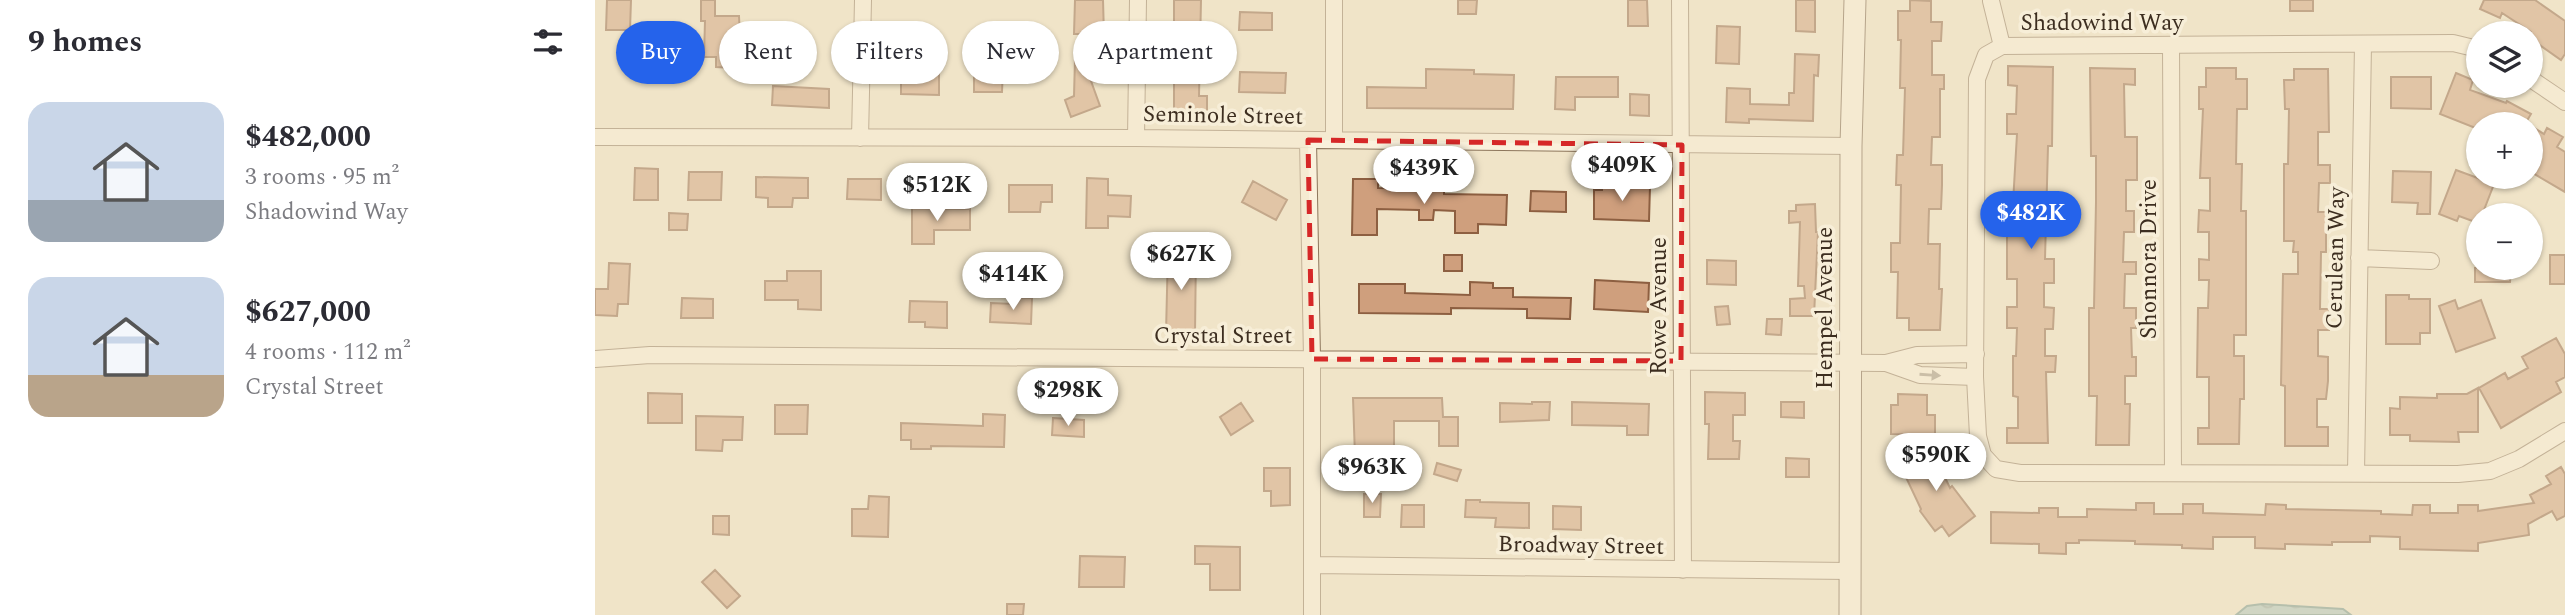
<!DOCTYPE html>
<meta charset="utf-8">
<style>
:root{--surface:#fff;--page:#f2f2f3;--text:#2b2b33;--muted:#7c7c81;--accent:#2563eb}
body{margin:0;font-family:Spectral,serif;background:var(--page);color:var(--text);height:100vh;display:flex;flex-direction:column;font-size:26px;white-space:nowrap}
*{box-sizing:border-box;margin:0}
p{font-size:23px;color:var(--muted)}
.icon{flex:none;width:38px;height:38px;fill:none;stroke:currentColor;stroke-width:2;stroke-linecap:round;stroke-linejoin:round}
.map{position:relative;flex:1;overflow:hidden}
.side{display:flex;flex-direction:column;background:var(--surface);width:595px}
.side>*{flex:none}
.hud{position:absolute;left:21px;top:21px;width:665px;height:63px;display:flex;gap:14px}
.buttons{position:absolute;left:1871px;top:21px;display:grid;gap:14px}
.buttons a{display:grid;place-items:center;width:77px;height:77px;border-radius:50%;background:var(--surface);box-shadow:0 2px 5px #0004;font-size:35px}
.price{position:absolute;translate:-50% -60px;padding:0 16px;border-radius:24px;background:#fff;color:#222;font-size:23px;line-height:46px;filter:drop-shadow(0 2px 4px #0008)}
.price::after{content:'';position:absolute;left:50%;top:42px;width:21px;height:16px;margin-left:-10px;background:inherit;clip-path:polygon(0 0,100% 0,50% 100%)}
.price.selected{background:var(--accent);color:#fff}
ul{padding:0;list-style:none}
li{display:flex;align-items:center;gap:21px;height:175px;padding:0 28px}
li span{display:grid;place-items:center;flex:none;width:196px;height:140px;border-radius:21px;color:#555}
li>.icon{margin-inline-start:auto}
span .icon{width:84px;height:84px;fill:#fffc;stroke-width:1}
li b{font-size:30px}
h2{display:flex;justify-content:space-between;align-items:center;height:84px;padding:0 28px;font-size:30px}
.tag{padding:0 24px;border-radius:32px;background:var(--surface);box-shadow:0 2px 5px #0004;font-size:24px;line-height:63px}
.tag.selected{background:var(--accent);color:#fff}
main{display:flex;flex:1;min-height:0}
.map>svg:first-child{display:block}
</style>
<main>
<section class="side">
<h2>9 homes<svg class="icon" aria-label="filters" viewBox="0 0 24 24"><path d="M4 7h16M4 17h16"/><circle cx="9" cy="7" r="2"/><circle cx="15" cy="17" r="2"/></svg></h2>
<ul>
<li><span style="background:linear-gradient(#c9d6e8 70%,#9aa5b1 0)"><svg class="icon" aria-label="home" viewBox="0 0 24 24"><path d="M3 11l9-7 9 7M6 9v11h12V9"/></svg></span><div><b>$482,000</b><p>3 rooms · 95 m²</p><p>Shadowind Way</p></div></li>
<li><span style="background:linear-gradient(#c9d6e8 70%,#b9a48a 0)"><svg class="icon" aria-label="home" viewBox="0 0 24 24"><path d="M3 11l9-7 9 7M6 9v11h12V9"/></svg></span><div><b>$627,000</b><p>4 rooms · 112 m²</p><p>Crystal Street</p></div></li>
</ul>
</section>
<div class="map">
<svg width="1970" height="615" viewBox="0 0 1970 615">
<defs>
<pattern id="water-waves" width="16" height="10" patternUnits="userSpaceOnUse" patternTransform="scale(1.75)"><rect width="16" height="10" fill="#a9c4bc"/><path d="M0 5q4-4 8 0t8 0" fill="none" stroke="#8ba098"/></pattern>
</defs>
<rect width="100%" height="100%" fill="#f0e4c8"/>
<path fill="url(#water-waves)" stroke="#6f938a" stroke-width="2" d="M1667,604L1748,609L1756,615H1641L1652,606Z"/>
<path fill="#cf9f7d" stroke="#8d5f41" stroke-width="2" d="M12,0H36L35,30H11Z
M106,0H120V16H144L146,60L139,59L138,68L121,67V57H109L110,21H106Z
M480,0H508L510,71H522V82L496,81L505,106L476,117L470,100L479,96L480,59H490V34H479Z
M579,0H606L604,96H612V117H579Z
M863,0H882L881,14H863Z
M1033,0H1052L1053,26H1033Z
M1201,0H1220V32L1201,31Z
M1315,0L1336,1V22H1347L1346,41H1337V75H1349V89H1345V137H1337L1336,165H1347V185L1346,209H1334L1333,244H1345L1344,289H1347L1345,330H1314V318H1302L1303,272H1296V243H1305L1306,185H1301L1302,155H1308L1310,88H1305L1306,40H1303V11H1315Z
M1695,0H1718V11H1695Z
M1889,0H1940L1970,21V54L1966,60L1936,39V32L1907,13L1905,18L1885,9Z
M645,12L677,13V30H644Z
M1122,26L1145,27L1144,64L1121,63Z
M414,40H427V55H414Z
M1200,54L1224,55L1223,76L1219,75L1218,121L1154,119V123L1131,122L1132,88L1155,89V104L1194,105V93H1199Z
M306,61H344V95L306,94Z
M1413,66L1458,67L1457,146H1453L1450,259H1459V283H1449V307L1459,308L1458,329H1450V356H1461L1460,372H1451L1453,443H1412V428H1423V397L1418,396V356H1421L1422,328H1412V307H1422V279H1412V232L1424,231V203H1418L1422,134H1412V114H1421L1422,86L1413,85Z
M388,67H408L407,92H379V77L388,78Z
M1495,68L1540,69V85L1529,84L1530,137H1542V180H1531V211H1539V232H1529L1528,262H1541V274H1530L1529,308H1541V328H1536L1537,357H1541V376H1530V404H1535L1534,445H1501L1502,396H1494V308H1499L1501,202V156H1496Z
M1611,68H1641V79H1652V109H1642L1641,164H1647L1646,211H1651V335H1639V356H1649V399H1645L1644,444H1603V428H1614V377H1602L1603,308H1613L1614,280H1604V259L1614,260V232H1603L1604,210L1615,211V178H1605L1608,109H1604V87H1611Z
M831,69L879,70V74L919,75L918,109L772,108V87L831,88Z
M1699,69H1733L1734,132H1723V165H1735V183H1724L1723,212H1731V252H1726L1725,309H1734V330H1723V356L1733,357V381L1731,399H1722V427H1733V446H1690V386L1686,385L1688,274H1703V252H1698L1699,241H1689V164H1693L1694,109H1690L1689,80H1699Z
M645,72L691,73L690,93L644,92Z
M1861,73L1878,80L1875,90L1911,103L1912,101L1936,114L1930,124H1883V129L1845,114Z
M961,77H1023V97H980V110L960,109Z
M1796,77H1836V109L1796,108Z
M178,86L234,89V108L177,105Z
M1035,94L1054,95V116L1035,115Z
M1936,126L1949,134L1952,128L1968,137L1962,147L1970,152V192L1936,172Z
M40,168L63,169V200H39Z
M1861,170L1899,184L1887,215H1883V223L1864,216L1862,221L1844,214Z
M1798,171L1836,172L1835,214H1822L1823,203L1797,202Z
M94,172H127L126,200H93Z
M161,177L213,178V198H198L197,207H173V198L161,197Z
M492,178L513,179V195L536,196L535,217L513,216V228H491Z
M253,179H286V200L252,199Z
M758,179H783V188L849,189V194L912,195L911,225L883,224V233H860V211L839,210L838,220H824V210L782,209V235H757Z
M658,181L692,200L681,220L647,202Z
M414,185H457V202H446L445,212H414Z
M1007,185L1055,186L1054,221L999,219V190H1007Z
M936,191L971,192V212L935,211Z
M1220,204L1221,232H1223L1219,316H1195V299L1210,298L1209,286H1203L1205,222L1194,223V211H1201V205Z
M317,208L375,209V230H339V244H317Z
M74,213L93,214L92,230H74Z
M573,250L601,251L600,334L571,333Z
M849,255H867V271H849Z
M1955,255H1970V284H1955Z
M1112,260L1141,261V285L1112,284Z
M14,263L35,264L33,304H23L22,316L0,315V289H13Z
M1880,268H1916L1915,282H1880Z
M192,271H226V310L203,309V300H170V281H192Z
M1000,280L1054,283L1053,312L999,309Z
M875,282L898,283V288H918V297L976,298L975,319L932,318V309L856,308V314L764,313V284H810V293L875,295Z
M1791,295H1814V299H1835V333H1825V344H1791Z
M420,297L437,298L436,324L395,322L396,303L419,304Z
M87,298L118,299V318H86Z
M1860,300L1863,309L1886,300L1900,338L1861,352L1844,306Z
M315,301L352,302V328L330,327V322H314Z
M1133,306L1135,324L1122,325L1120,307Z
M1172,319H1187L1186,335L1171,334Z
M1961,338L1970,354V377L1961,382L1966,392L1906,428L1884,388L1910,373L1913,379L1933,368L1927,357Z
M1883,388V432H1863L1864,442L1815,441V435H1795V408L1805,409V397L1842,398V394H1872Z
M1110,392L1150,393V415H1138V441H1145L1144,459H1113L1114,424H1110Z
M53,393L87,394V423H53Z
M1303,394L1332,395V415H1340V435L1296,434V405H1303Z
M758,398H847L848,417H863V446H844V421H799V447H789L811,454V457L760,456Z
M937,402H955L954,420L905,422V403L937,404Z
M977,402L1054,404L1053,435H1032V426L977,425Z
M1186,402H1209V418L1186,417Z
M646,403L658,421L636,435L625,417Z
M180,405H213L212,434H180Z
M388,414L410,415L409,447L336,446V449H316V440H306V423L388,426Z
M101,416L148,417L147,440H128L127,451L101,450Z
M458,418L489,420V437L457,435Z
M1334,444L1355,488L1357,486L1380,516L1354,536L1347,526L1340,531L1325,511L1326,509L1308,471L1318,466L1313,455Z
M1191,458L1214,459V477H1191Z
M842,463L866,470L862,481L839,474Z
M1966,467L1970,474V516L1962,520L1957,511L1933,524L1934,535L1883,543V551L1805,549V537L1775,536V542H1737V545L1690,544V549L1660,548V537H1618V549L1587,548V545L1540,544V541L1484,540V543H1471V554L1444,553V544L1396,543V512L1444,513V508H1463V517H1492V509L1541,510V503H1559V514H1588V504H1608V513L1670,515L1671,504L1691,505V509L1786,511V514L1817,515L1818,505H1835V513H1863V505H1883V511L1939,503L1935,495L1956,484L1951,476Z
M669,468H695V505L676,506V491H669Z
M769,494H786L785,517H769Z
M274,496L294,497L293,537L257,536V509H273Z
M871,500H885V502L934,503V528L900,527L901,518L870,517Z
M807,505H829V527H806Z
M958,506L986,507V530L958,529Z
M118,516H134V535L118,534Z
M600,546L645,547V590H615V564H600Z
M485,556L530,557L529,587H484Z
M120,570L145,596L132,608L107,582Z
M412,604H429L428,615H412Z"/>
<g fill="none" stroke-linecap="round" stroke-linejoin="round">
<g stroke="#8d765c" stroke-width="18">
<path id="street" d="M1085,0L1088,570
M1396,1L1407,46
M1576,45L1578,473
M1883,49L1858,43L1407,46L1391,55L1382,79L1380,377L1383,436L1388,455L1401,469L1425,473L1863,474L1895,471L1924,459L1970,431
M1936,79L1970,102
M0,137L541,138L1256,146
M265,138L268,0
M541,138L543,0
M713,140L717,359V615
M739,140V0
M1764,258L1836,261
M0,359L55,355L1291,363L1322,355L1381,354
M1291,363L1325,375L1380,377
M1761,473L1768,44
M717,565L1255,571"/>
</g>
<g stroke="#6f573f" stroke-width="23">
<path id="secondary" d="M1255,615L1256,146L1260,0"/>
</g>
<use href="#street" stroke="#faf1dc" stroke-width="16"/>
<use href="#secondary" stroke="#faf1dc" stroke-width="21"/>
</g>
<defs><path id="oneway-solid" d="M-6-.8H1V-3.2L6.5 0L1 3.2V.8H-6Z" transform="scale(1.75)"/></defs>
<use fill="#9c907e" href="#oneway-solid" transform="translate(1335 375) rotate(4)"/>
<path d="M0 0H1970V615H0ZM713,140L1087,145L1086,361L717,359Z" fill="#f0e4c8" fill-opacity=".55" fill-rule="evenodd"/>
<path fill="none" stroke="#d62828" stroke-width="5" stroke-dasharray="14 9" stroke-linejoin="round" d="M713,140L1087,145L1086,361L717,359Z"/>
<g text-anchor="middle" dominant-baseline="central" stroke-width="7" stroke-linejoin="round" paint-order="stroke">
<g font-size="23" fill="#3d2e20" stroke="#f7eed8">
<text x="1507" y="23">Shadowind Way</text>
<text transform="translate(628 116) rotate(1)">Seminole Street</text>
<text transform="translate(1741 258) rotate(-89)">Cerulean Way</text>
<text transform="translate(1554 259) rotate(-90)">Shonnora Drive</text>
<text transform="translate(1064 306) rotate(-90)">Rowe Avenue</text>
<text transform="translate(1230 308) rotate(-90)">Hempel Avenue</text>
<text x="628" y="336">Crystal Street</text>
<text transform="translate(986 546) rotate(1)">Broadway Street</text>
</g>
</g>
</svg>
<div class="buttons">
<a><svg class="icon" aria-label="layers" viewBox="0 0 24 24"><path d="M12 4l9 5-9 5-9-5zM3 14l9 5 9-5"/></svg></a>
<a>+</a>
<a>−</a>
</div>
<b class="price" style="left:1027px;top:203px">$409K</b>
<b class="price" style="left:829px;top:206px">$439K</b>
<b class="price" style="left:342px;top:223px">$512K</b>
<b class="price selected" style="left:1436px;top:251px">$482K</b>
<b class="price" style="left:586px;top:292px">$627K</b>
<b class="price" style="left:418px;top:312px">$414K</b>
<b class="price" style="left:473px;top:428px">$298K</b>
<b class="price" style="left:1341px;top:493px">$590K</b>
<b class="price" style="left:777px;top:505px">$963K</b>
<div class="hud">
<a class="tag selected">Buy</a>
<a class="tag">Rent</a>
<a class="tag">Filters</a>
<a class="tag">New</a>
<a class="tag">Apartment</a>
</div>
</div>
</main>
